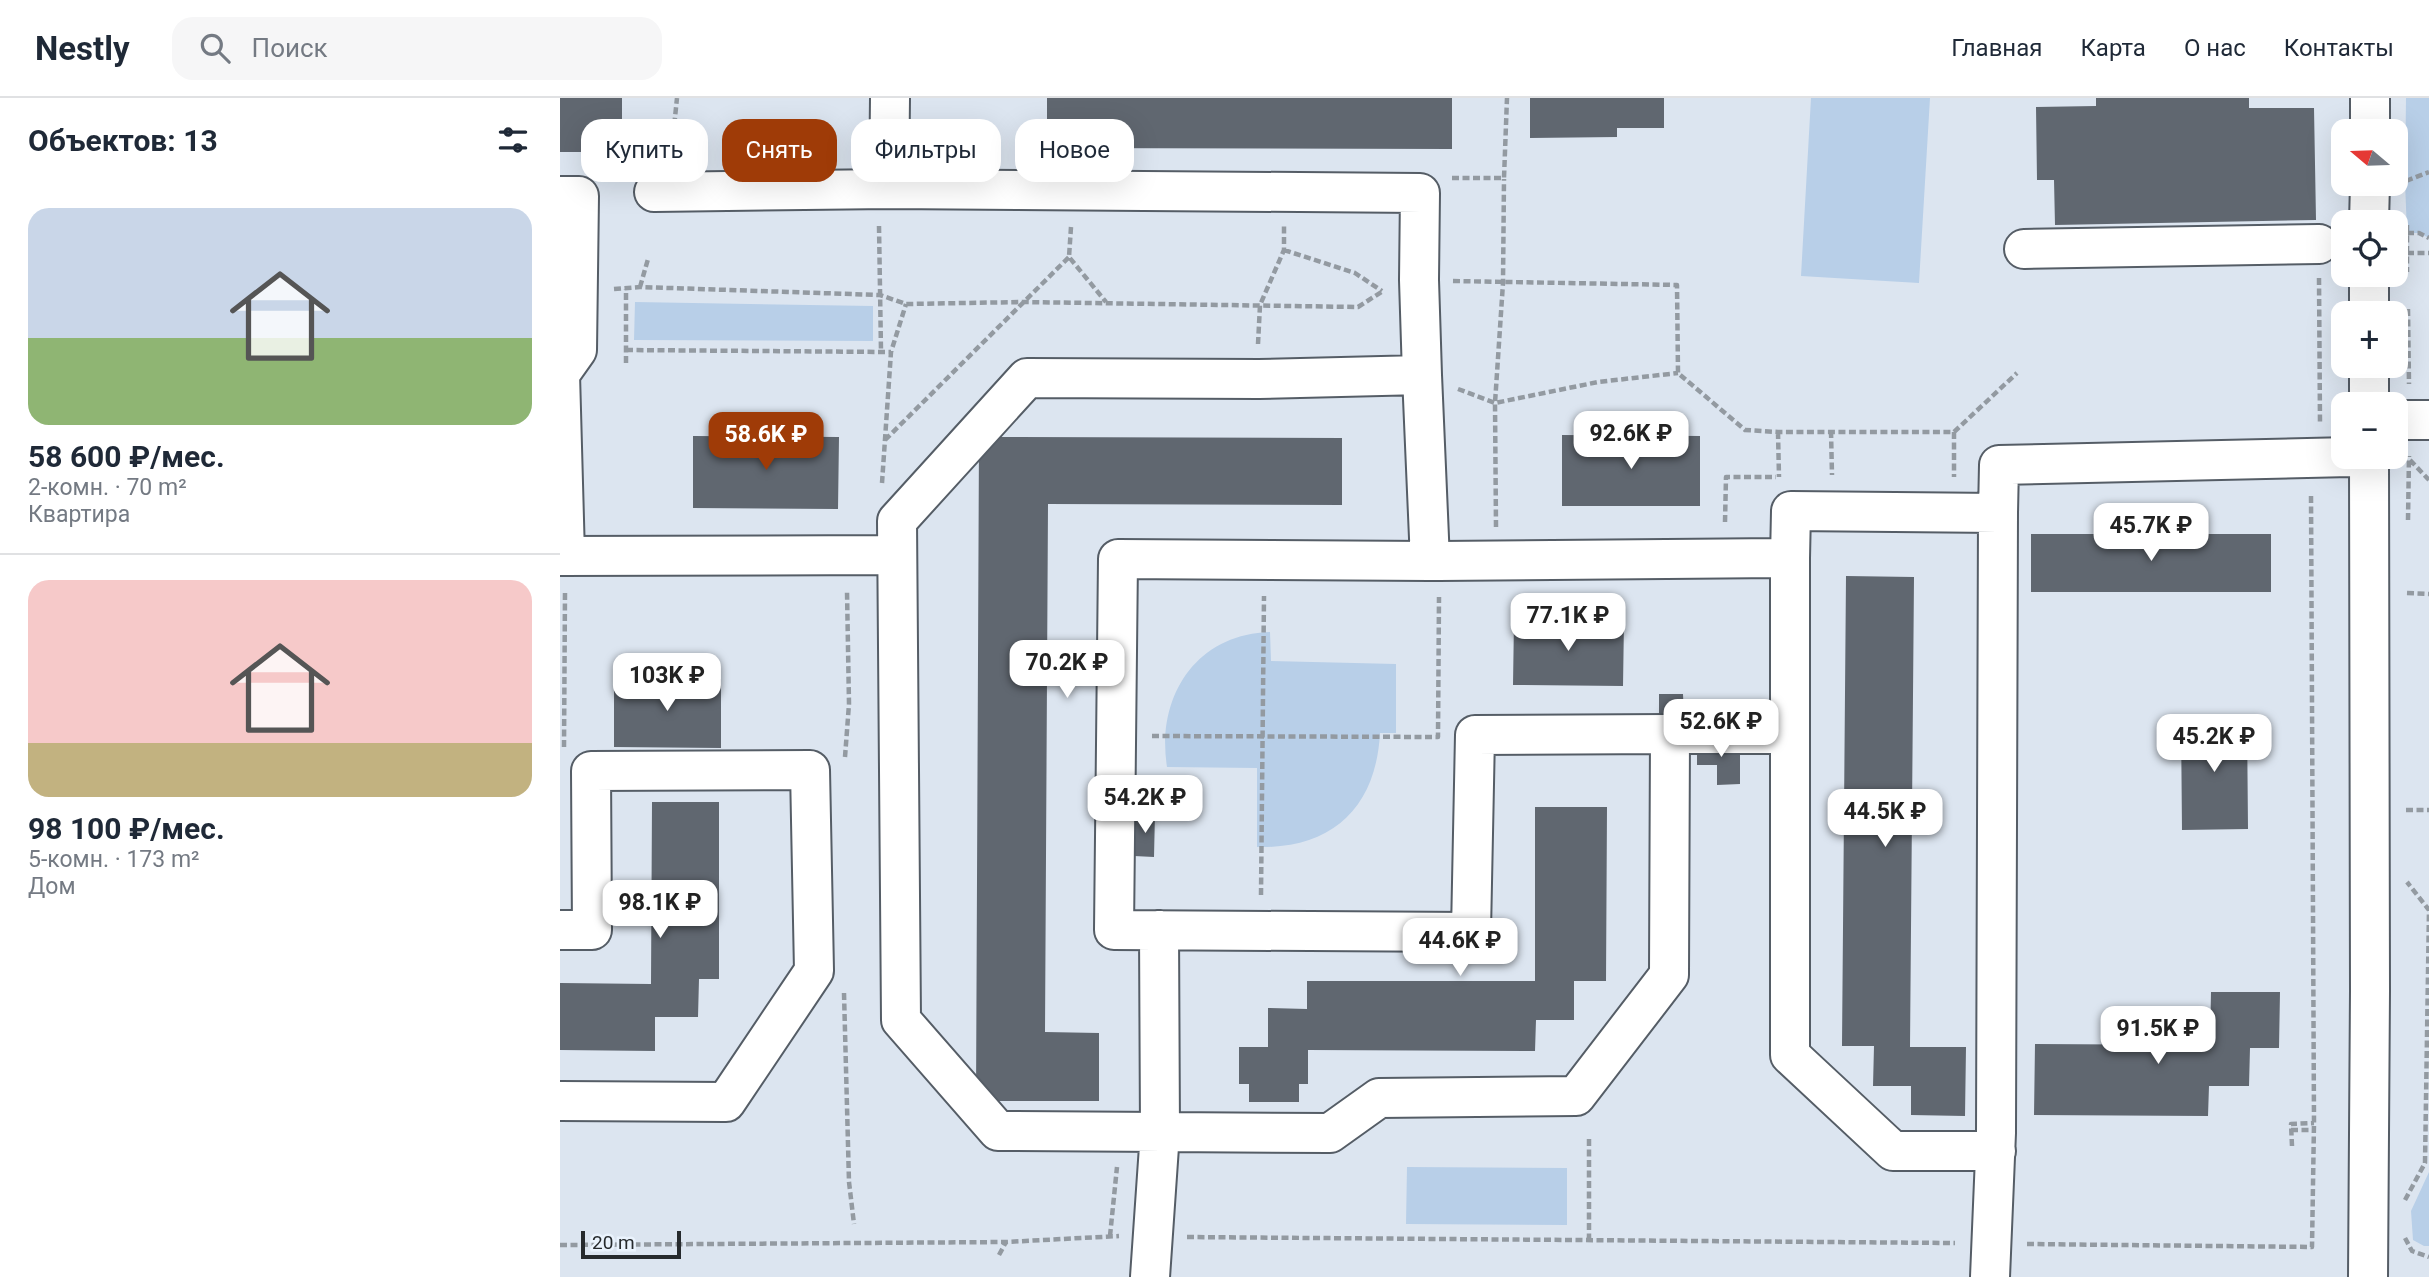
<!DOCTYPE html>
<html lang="ru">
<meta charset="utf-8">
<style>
:root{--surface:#fff;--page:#f6f6f7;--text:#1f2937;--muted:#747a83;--line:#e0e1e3;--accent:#9f3b07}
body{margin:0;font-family:Roboto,sans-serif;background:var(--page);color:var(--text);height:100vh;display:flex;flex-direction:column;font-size:26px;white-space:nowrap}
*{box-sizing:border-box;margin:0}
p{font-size:23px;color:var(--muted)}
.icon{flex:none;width:38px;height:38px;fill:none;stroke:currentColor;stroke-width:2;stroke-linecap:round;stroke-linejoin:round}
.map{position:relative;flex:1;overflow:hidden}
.drawer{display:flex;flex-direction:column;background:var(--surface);width:560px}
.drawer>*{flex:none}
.hud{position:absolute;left:21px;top:21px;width:665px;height:63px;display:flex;gap:14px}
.needle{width:46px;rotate:289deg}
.fabs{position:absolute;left:1771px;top:21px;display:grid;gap:14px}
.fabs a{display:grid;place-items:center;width:77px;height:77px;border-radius:14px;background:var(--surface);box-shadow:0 7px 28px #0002;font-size:35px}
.scale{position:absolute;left:21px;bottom:18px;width:100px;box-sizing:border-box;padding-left:7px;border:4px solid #262a2d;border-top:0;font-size:19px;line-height:24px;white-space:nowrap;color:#262a2d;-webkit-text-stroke:5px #eaf3fd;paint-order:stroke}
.price{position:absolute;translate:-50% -60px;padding:0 16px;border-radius:14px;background:#fff;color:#222;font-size:23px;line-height:46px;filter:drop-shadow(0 2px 4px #0008)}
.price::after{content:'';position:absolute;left:50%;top:42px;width:21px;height:16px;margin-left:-10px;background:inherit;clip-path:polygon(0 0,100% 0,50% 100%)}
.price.on{background:var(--accent);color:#fff}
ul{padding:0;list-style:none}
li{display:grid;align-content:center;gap:14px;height:371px;padding:0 28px}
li+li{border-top:2px solid var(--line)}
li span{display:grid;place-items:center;height:217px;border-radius:21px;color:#555}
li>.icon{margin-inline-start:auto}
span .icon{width:126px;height:126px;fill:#fffc;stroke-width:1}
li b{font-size:30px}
h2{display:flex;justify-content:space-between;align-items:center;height:84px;padding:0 28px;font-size:30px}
.chip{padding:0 24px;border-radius:21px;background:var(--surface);box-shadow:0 7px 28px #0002;font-size:24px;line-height:63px}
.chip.on{background:var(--accent);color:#fff}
header{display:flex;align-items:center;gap:42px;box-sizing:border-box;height:98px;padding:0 35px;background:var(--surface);border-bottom:2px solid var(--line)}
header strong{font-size:33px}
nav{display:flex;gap:38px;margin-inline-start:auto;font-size:24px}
.search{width:490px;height:63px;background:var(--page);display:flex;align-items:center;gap:18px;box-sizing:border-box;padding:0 24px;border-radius:21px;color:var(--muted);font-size:26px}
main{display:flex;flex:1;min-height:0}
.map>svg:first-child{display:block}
</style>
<header>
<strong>Nestly</strong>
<div class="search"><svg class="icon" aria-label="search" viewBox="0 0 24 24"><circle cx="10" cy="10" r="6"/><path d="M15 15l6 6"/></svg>Поиск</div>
<nav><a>Главная</a><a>Карта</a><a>О нас</a><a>Контакты</a></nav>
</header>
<main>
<section class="drawer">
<h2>Объектов: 13<svg class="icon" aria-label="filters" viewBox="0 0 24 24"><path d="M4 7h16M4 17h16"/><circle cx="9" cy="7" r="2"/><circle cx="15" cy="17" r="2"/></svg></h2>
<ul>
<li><span style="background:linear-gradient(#c9d6e8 60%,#8fb573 0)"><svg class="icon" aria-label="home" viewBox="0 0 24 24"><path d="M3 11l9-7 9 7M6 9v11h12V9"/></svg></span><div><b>58 600 ₽/мес.</b><p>2-комн. · 70 m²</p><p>Квартира</p></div></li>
<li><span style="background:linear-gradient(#f6c9c9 75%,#c2b280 0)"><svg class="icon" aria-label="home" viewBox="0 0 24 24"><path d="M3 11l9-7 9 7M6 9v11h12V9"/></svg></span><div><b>98 100 ₽/мес.</b><p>5-комн. · 173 m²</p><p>Дом</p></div></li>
</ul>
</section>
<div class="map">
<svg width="1869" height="1179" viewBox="0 0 1869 1179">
<rect width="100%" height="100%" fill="#dce5f0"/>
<path fill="#b8cfe8" d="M1251,0H1370L1359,185L1241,178Z
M1846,0H1869V140L1859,135H1847L1845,83Z
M75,204L313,208V243L74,242Z
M710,534L711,563L836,566V635H820C816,710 772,751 697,749V670L607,669C596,600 635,536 710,534Z
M847,1069L1007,1070V1127L846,1126Z
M1869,1074V1148H1864L1853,1142L1851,1113Z"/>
<path fill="#606770" d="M0,0H62V54H0Z
M487,0H892V51L487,50Z
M970,0H1104V30H1057V39L970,40Z
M1536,0H1689V10H1754L1756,122L1495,127L1494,82H1477L1476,9L1536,8Z
M1002,337L1140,338V408H1002Z
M133,338L279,339L278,411L133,410Z
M419,339L782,340V407L488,406L485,934L539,935V1003H416Z
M1471,436H1711V494H1471Z
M1286,478L1354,479L1350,949H1406L1405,1018L1351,1017V988H1313L1314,948H1282Z
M954,522L1064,523L1063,588L953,587Z
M54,580L161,581V650L54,649Z
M1099,596H1123L1124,620H1099Z
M1687,621L1688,731L1622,732L1621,622Z
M1180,641V686L1157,687V667H1137V642Z
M92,704H159V881H139L138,919H95V953L0,952V885L91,886Z
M975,709H1047L1046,883H1014V922H976L975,953L748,952V986H739V1004H689V986H679V949H708V910L747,911V883H975Z
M575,715H595L594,759L574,758Z
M1651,894H1720L1719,950H1690L1689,988H1649L1648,1018L1474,1017L1475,946L1650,947Z"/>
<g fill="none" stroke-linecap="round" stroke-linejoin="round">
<g stroke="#555d66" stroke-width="42">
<path id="minor" d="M330,0L329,91L860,95L859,182L862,277
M1810,33V0
M94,94L329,91
M0,98H19L17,252L0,276
M1809,124L1810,86
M1464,151L1759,146
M1809,215V177
M0,276L5,458
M1809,306V268
M1836,322H1869
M0,458L336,457
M1230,460V957L1333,1053H1436
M870,463L862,277L699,281L467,280L337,423L341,922L438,1033L770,1035L819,1000L1016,998L1109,877L1110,636L915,637L911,834L554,832L558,461L870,463H879L1230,460L1231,413L1438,415L1439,367L1790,359
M1110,636H1230
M0,832H32L31,673L250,672L254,873L166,1004L0,1003
M590,1179L600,1034L599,832
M1430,1179L1436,1035L1438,415
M1808,1179L1810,893L1809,359"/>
</g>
<path stroke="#939aa1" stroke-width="4.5" stroke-dasharray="7 3.5" stroke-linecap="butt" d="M1776,48V71
M111,58L117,0
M1845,73V46
M892,80H944L947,0
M1846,83L1869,74
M1847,127V174
M319,128L321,253
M511,129L509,159L546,204
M1847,135H1859L1869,140
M724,152L795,175L822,193
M1847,155H1869
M1759,180L1760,326
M893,183L1117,187L1118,275L1185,332L1218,334H1394L1457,275
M80,189L88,161
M54,191L80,189L320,197L346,206L463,204L798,209L823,193
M1848,211L1849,286
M698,246L700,207L724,152V127
M66,252L331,254
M66,265V191
M898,291L935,305L1038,284L1118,275
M1271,333L1272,377
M1218,334L1219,379
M1394,334V379
M325,342L509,159
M1850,362L1869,382
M322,385L331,254L346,206
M1848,422L1849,358
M1165,424L1166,379H1216
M936,429L935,305L943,185L944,81
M1847,495L1869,496
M592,638L878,639L879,499
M4,649L5,494
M285,659L289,606L287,493
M1846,712H1869
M701,797L704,498
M284,895L289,1084L294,1126
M1731,1032H1754
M1029,1041V1141
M1732,1048L1731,1026L1754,1025
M1845,1102L1865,1065L1869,812L1847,784
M550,1138L557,1069
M627,1139L1395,1145
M1845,1140L1852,1153L1869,1159
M1467,1146L1752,1149L1754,1025L1751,396
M0,1147L446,1144L559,1138
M439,1157L446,1144"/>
<use href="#minor" stroke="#fff" stroke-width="38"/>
</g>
</svg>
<div class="fabs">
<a><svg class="needle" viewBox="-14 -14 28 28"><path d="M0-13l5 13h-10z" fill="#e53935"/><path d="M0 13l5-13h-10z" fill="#747a83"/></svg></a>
<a><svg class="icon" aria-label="locate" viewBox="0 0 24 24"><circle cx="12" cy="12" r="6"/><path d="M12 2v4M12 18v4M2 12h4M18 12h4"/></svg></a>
<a>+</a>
<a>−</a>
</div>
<div class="scale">20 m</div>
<b class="price" style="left:1071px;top:373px">92.6K ₽</b>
<b class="price on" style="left:206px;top:374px">58.6K ₽</b>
<b class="price" style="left:1591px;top:465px">45.7K ₽</b>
<b class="price" style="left:1008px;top:555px">77.1K ₽</b>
<b class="price" style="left:507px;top:602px">70.2K ₽</b>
<b class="price" style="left:107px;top:615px">103K ₽</b>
<b class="price" style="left:1161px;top:661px">52.6K ₽</b>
<b class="price" style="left:1654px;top:676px">45.2K ₽</b>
<b class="price" style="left:585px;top:737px">54.2K ₽</b>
<b class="price" style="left:1325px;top:751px">44.5K ₽</b>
<b class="price" style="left:100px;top:842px">98.1K ₽</b>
<b class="price" style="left:900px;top:880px">44.6K ₽</b>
<b class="price" style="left:1598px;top:968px">91.5K ₽</b>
<div class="hud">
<a class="chip">Купить</a>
<a class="chip on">Снять</a>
<a class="chip">Фильтры</a>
<a class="chip">Новое</a>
</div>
</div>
</main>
